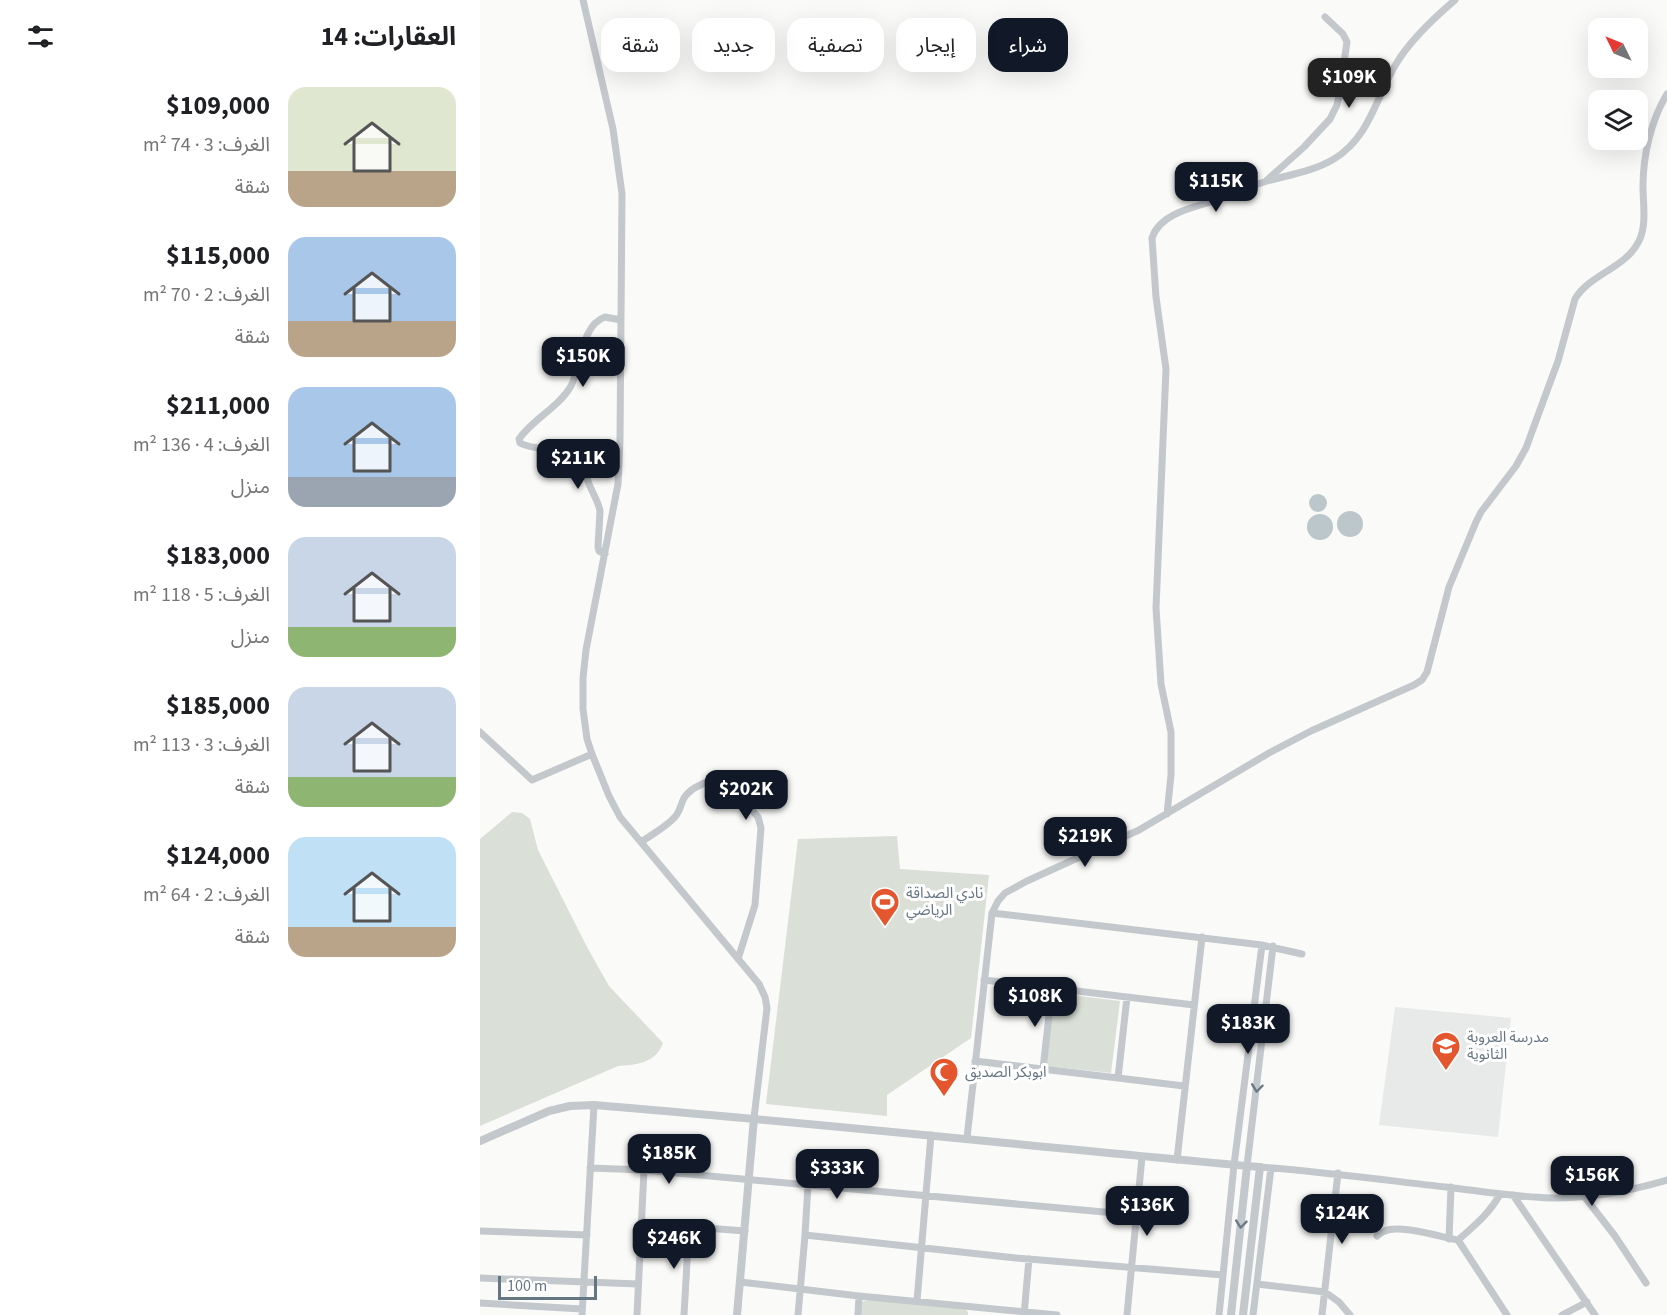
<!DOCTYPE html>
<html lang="ar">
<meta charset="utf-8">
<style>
:root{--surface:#fff;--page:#f2f2f2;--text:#202124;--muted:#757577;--accent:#111827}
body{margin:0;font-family:"Source Sans 3","Noto Sans Arabic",sans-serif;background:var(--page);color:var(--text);direction:rtl;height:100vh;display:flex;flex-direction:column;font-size:22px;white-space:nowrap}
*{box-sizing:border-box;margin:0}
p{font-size:20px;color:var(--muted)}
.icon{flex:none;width:33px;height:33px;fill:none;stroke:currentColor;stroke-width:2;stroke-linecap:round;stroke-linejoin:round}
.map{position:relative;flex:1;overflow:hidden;direction:ltr}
.side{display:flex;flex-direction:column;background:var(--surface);width:480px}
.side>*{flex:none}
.hud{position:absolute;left:18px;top:18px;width:570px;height:54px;direction:rtl;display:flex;gap:12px}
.needle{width:39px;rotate:313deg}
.controls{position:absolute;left:1108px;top:18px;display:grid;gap:12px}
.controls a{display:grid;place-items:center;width:60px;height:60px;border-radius:12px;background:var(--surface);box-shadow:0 6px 24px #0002;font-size:30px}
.scale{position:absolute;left:18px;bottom:15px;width:99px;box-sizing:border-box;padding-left:6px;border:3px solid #657683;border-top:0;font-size:16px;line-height:21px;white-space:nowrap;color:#657683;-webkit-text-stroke:4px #fff;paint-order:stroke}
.price{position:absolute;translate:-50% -51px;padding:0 14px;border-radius:12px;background:var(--accent);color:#fff;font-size:20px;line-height:39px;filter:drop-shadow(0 2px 3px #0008)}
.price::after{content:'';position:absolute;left:50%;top:36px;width:18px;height:14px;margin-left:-9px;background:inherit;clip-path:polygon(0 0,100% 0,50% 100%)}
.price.selected{background:#222;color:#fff}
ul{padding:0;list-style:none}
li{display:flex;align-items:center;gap:18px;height:150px;padding:0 24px}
li span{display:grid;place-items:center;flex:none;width:168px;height:120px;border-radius:18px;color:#555}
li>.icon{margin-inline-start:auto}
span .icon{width:72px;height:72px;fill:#fffc;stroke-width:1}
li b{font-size:26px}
h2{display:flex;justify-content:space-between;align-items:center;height:72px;padding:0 24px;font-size:26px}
.pill{padding:0 21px;border-radius:18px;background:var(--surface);box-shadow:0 6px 24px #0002;font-size:21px;line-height:54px}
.pill.selected{background:var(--accent);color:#fff}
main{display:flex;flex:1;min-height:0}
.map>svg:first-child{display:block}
</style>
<main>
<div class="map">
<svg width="1187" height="1315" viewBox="0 0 1187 1315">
<rect width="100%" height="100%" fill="#fafaf8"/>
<path fill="#e8e9e9" d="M915,1007L1031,1018L1018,1137L899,1125Z"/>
<path fill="#dadfd7" d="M32,812L42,813L50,819L58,850L107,947L129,986L183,1043C176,1063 156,1065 138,1066L0,1126V839Z
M417,836L420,869L509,875L491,1038L407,1095V1116L286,1104L318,839Z
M575,993L640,1001L631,1073L566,1066Z
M389,1300L485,1309L488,1312V1315H379L380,1304L383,1301Z"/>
<path fill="#bbc7cb" d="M829 503a9 9 0 1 1 18 0a9 9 0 1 1-18 0Z
M857 524a13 13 0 1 1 26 0a13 13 0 1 1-26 0Z
M827 527a13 13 0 1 1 26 0a13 13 0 1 1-26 0Z"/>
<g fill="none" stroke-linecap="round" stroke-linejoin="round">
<path stroke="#c3c8cc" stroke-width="7" d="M103,0L133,129L142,194L140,441L138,484L106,650L103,678V709L107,739L112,754L129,796L140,817L279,984L285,997L287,1008L274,1118
M787,180L824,147L850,119L857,105L859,96L867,42L863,34L845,17
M125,554L119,551L118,547L120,511C118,500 111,491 108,481C106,476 106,471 104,467C93,445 59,453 40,443L39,439C53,419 79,407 91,386C101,366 101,325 125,317L141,320
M0,732L52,780L112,754
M687,814L691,775V732L681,684L676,608L686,369L676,297L672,238C680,213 715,207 737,200C752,194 768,187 784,182C807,175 832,172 854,159C890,137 896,97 916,64C929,42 955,17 975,0
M161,842C171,835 184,828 193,819C200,813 200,806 204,798C211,786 229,781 241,778L248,782L278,817L281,828L275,905L258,959
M512,913L518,901L525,893L547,881L659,830L789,753L831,731L934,685L942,680L947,672L969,587L996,522L1001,512L1036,466L1046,448L1078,361L1095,299C1110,274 1146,268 1159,241C1167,225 1163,204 1163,186C1163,156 1171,120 1187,94
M504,980L714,1005
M495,1061L638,1078L647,997
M563,1069L572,989
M638,1078L704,1086
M487,1138L512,913L782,945L822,954
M697,1160L722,937
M767,1166L793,946
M780,1167C842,1172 904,1180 966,1187C1000,1191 1035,1197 1070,1198C1109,1198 1150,1191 1187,1180
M110,1168L164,1170L657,1215
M1020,1194C1010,1213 994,1226 978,1240L1027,1315
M1033,1195L1115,1315
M1104,1196L1135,1236L1166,1283
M162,1223L265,1231
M0,1231L107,1235
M325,1235L536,1258L743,1275
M897,1236C899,1234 902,1232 905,1231C919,1224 961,1237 978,1240
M969,1239L971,1187
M0,1278L158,1284
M260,1282L379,1296L577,1315
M777,1284L845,1292L859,1302L870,1315
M437,1301L451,1135
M0,1303L102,1309
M102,1315L114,1105
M157,1315L164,1170
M204,1315L209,1227
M318,1315L325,1235L328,1185
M378,1315L379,1296
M544,1315L549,1259
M647,1315L662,1157
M739,1315L754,1165L782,945
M773,1315L791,1168
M842,1315L858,1173
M1082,1315L1107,1302"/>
<path stroke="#c3c8cc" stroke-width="8" d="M0,1141L69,1111L90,1106L114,1105C336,1123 558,1147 780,1167L763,1315
M257,1315L274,1118
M751,1315L767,1166"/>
</g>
<defs><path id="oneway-chevron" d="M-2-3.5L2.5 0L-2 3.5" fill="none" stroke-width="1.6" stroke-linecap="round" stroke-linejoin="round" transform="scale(1.5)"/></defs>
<g stroke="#6a7a87">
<use href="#oneway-chevron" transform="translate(777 1088) rotate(97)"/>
<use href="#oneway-chevron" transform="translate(761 1224) rotate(96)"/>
</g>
<defs>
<g id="stadium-pin" transform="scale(1.5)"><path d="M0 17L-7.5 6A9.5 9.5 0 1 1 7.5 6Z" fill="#e4572e" stroke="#fff"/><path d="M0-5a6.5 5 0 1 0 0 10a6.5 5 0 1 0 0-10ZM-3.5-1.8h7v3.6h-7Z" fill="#fff"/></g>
<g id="school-pin" transform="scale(1.5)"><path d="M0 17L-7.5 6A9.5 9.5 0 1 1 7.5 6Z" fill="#e4572e" stroke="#fff"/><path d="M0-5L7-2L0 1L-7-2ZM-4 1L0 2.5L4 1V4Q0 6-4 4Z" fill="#fff"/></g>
<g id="mosque-pin" transform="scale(1.5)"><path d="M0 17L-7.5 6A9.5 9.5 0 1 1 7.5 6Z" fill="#e4572e" stroke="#fff"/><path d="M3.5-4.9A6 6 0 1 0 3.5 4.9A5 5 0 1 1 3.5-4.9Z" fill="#fff"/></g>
</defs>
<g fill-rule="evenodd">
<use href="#stadium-pin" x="405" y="902"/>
<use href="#school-pin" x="966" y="1046"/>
<use href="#mosque-pin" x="464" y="1072"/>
</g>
<g text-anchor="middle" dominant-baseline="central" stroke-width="6" stroke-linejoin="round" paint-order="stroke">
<g font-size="15" fill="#657683" stroke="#fff" text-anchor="start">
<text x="426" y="893">نادي الصداقة<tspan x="426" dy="17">الرياضي</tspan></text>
<text x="987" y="1037">مدرسة العروبة<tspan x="987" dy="17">الثانوية</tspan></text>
<text x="485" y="1072">ابوبكر الصديق</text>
</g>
</g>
</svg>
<div class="controls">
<a><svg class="needle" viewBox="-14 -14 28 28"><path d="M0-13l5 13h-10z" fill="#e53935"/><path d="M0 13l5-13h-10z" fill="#757577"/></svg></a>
<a><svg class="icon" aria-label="layers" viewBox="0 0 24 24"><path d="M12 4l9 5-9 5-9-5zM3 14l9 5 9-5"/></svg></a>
</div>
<div class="scale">100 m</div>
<b class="price selected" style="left:869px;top:109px">$109K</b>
<b class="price" style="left:736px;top:213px">$115K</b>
<b class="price" style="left:103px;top:388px">$150K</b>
<b class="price" style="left:98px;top:490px">$211K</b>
<b class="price" style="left:266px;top:821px">$202K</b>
<b class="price" style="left:605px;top:868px">$219K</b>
<b class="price" style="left:555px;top:1028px">$108K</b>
<b class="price" style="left:768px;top:1055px">$183K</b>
<b class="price" style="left:189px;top:1185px">$185K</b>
<b class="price" style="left:357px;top:1200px">$333K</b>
<b class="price" style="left:1112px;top:1207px">$156K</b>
<b class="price" style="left:667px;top:1237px">$136K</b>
<b class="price" style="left:862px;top:1245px">$124K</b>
<b class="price" style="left:194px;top:1270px">$246K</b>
<div class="hud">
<a class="pill selected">شراء</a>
<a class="pill">إيجار</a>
<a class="pill">تصفية</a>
<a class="pill">جديد</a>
<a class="pill">شقة</a>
</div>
</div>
<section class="side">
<h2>العقارات: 14<svg class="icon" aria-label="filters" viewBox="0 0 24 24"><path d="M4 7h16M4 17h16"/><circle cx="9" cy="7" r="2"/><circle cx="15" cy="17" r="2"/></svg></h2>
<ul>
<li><span style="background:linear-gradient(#dfe7d0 70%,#b9a48a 0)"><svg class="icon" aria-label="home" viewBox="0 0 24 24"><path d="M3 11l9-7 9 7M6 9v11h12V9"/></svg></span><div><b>$109,000</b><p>الغرف: 3 · 74 m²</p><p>شقة</p></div></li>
<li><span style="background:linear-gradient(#a9c7e8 70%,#b9a48a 0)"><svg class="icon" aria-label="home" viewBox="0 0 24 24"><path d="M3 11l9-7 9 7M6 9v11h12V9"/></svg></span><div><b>$115,000</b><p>الغرف: 2 · 70 m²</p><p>شقة</p></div></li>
<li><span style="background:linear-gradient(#a9c7e8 75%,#9aa5b1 0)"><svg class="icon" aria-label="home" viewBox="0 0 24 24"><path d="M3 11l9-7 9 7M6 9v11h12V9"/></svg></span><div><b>$211,000</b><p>الغرف: 4 · 136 m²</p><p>منزل</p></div></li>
<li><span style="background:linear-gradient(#c9d6e8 75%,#8fb573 0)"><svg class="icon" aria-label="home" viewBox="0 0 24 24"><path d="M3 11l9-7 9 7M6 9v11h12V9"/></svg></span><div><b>$183,000</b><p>الغرف: 5 · 118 m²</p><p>منزل</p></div></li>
<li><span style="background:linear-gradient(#c9d6e8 75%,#8fb573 0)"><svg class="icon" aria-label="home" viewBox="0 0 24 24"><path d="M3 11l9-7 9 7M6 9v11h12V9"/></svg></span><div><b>$185,000</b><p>الغرف: 3 · 113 m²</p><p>شقة</p></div></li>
<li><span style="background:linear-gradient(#bfe0f5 75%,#b9a48a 0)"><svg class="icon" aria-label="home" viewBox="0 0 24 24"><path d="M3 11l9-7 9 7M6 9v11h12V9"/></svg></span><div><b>$124,000</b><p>الغرف: 2 · 64 m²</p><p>شقة</p></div></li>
</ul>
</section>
</main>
